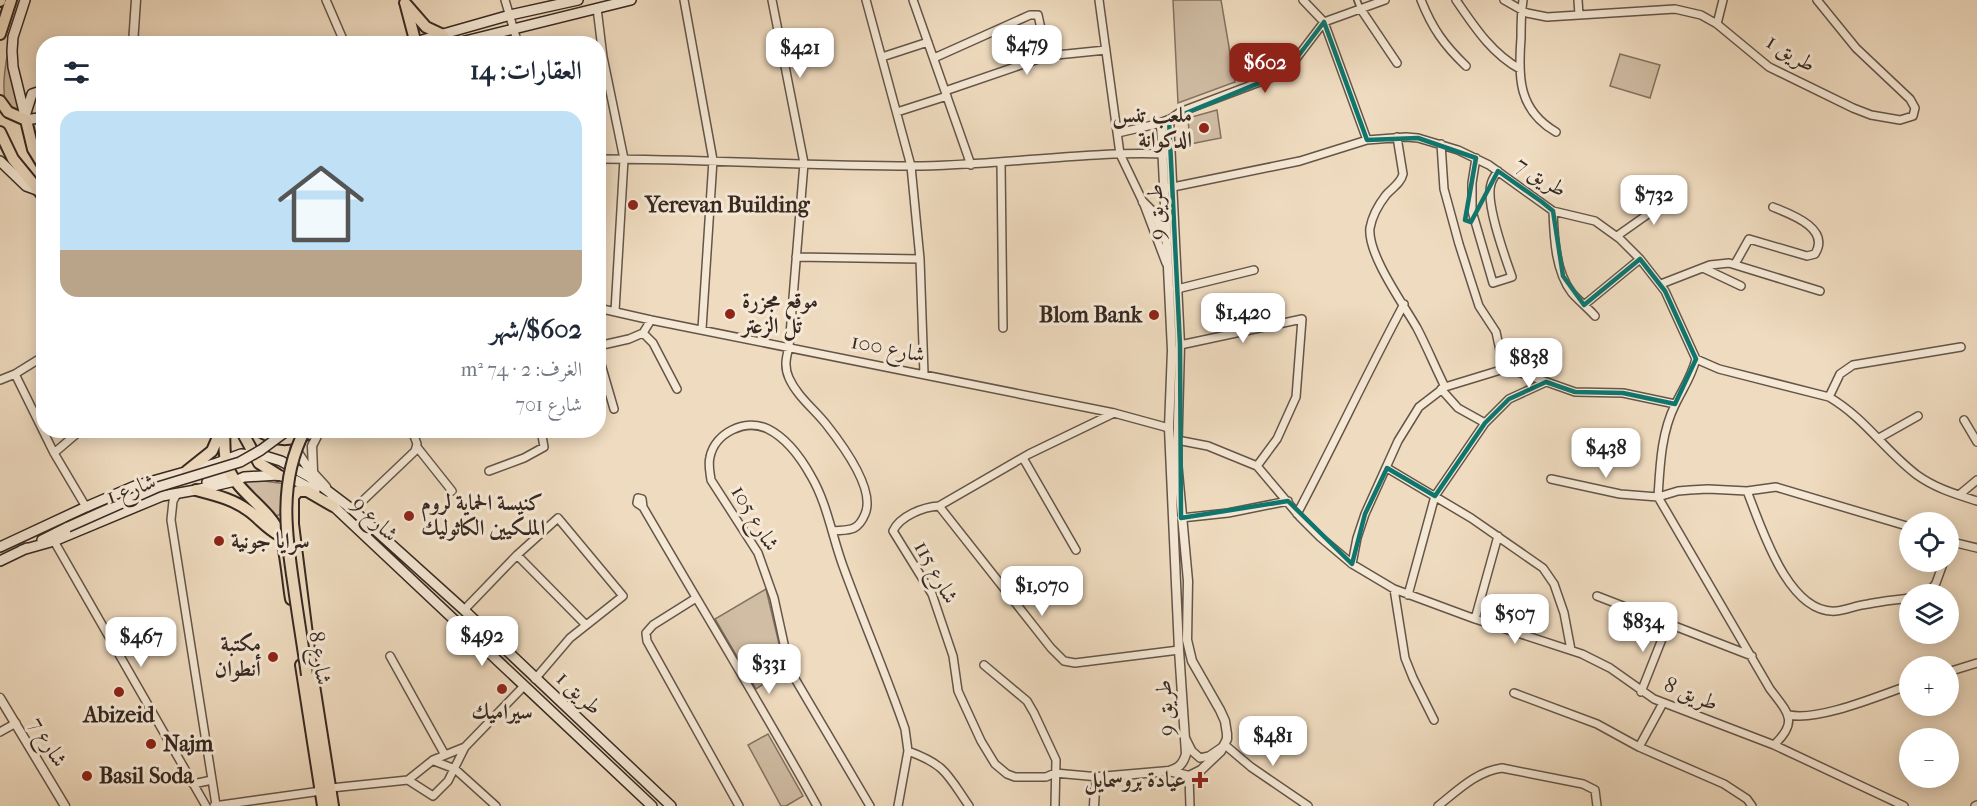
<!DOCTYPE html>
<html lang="ar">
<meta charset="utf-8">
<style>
:root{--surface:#fff;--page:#f2f2f3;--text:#1f2937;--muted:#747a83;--line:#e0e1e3;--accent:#8f2418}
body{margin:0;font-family:"IM FELL French Canon",Amiri,serif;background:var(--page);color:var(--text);direction:rtl;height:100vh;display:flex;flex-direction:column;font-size:22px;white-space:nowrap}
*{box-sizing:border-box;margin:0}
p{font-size:20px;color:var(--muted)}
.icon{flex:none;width:33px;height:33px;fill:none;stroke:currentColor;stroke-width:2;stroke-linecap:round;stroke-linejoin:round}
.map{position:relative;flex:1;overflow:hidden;direction:ltr}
.sheet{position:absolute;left:36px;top:36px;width:570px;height:402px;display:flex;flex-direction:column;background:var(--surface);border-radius:24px;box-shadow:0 3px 15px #0003;direction:rtl}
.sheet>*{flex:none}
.controls{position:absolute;left:1899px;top:512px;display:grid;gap:12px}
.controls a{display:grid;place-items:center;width:60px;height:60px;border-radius:50%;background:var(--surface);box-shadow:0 3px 15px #0003;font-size:30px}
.price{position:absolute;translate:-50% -51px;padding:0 14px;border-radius:12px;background:#fff;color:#222;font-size:20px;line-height:39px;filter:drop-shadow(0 2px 3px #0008)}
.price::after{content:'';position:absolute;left:50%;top:36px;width:18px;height:14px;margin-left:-9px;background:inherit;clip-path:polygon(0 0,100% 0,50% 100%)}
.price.selected{background:var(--accent);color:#fff}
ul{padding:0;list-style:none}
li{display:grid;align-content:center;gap:12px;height:318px;padding:0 24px}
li+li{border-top:2px solid var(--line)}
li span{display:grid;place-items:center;height:186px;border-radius:18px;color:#555}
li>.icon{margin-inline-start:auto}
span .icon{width:108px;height:108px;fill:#fffc;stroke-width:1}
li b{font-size:26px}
h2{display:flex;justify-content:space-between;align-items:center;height:72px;padding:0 24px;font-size:26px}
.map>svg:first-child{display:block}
</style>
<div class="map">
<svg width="1977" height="806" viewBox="0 0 1977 806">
<rect width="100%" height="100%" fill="#efdbbf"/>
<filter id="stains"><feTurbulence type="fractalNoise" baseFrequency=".00333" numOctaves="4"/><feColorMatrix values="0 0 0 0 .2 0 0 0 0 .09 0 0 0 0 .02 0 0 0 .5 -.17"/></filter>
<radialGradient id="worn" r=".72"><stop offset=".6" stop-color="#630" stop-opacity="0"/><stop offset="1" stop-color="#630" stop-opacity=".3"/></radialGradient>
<path fill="#d0bda4" stroke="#837263" stroke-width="1.5" d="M1173,0H1221L1235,82L1178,103Z
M9,43L21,117L6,107C1,85 6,64 9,43Z
M1620,54L1660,65L1650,98L1610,86Z
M1217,110L1221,138L1190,144L1188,118Z
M257,480L286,484L283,513L272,518L243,482Z
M766,589L785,669L756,689L715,619Z
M768,734L803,796L786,806H781L748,745Z"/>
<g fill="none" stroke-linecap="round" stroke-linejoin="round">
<g stroke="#645549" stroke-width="8">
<path id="pedestrian" d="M1357,0L1360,8"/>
</g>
<g stroke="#645549" stroke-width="10">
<path id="minor" d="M326,0L345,44
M505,0L518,44
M684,0L713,160L702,329
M772,0L804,163L789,347C786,358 784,367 789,378C797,396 814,409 826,424C841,443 876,489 865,514C863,519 860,525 854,528C848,531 839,530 832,531
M866,0L911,166L920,259L924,374
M913,0L971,165
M1099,0L1120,154L1143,202L1166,263
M1303,0L1324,22L1367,140
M1421,0C1432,28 1444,45 1466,66
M1456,0C1474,26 1491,53 1520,69
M1504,0L1527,13L1547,17L1675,9L1701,15L1717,24L1769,67L1853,108L1871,115L1900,120L1913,116L1915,108L1910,99L1856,48L1817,0
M1523,0C1521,13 1521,25 1521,38C1518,77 1518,110 1556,132
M1578,0L1579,15
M597,8L603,57L624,159L615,311
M1360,8L1397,63
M1717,24L1723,0
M882,57L928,42
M934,58L1030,15H1038L1047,56
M945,91L1047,56L1106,50
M897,112L947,96
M1169,120L1180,112L1286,72L1324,22L1385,0
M1118,133L1161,123
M1397,137L1403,174C1401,183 1392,188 1386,195C1379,204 1372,217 1370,228C1367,254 1404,305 1417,328C1427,347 1435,367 1445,387
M1441,144L1444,189L1459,244L1479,306L1496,332L1504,369
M1476,158L1472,183V211L1493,283L1512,277C1505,257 1485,203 1491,184C1492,180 1495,175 1498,171
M598,159C703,159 807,166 912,166C996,166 1081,151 1165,154
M1001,163L1003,328
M1168,188L1300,161L1367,140L1406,137L1418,138L1458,150L1489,165L1553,211L1595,221L1620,239L1640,259L1665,291L1696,359L1719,369L1829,397C1865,418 1885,451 1917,475C1935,488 1955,494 1977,501
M1553,211C1554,237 1555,271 1572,293C1579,301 1588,308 1595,316
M1617,236L1675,195
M796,257L920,259
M1735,264L1749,239L1807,256L1815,254C1831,228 1790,214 1773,207
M1703,268L1741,286
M1661,284L1710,265L1729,263L1820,291
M1177,289L1254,270
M1584,305L1640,259
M598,308L651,320L1114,413L1169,428
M643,333L653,343L677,389
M1180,345L1302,319L1296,397L1277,439L1257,466
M598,346L629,339L643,333L651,320
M598,354L614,409
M15,374L54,453L86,507
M0,380L15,374L44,356
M1441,389L1458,408L1485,423
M1829,397L1840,374L1853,365L1961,347
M1964,420L1977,442
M1879,438L1918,416
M1177,440L1208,446L1257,466L1300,517L1320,537L1352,564L1394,589L1475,619L1582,654L1610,668L1654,699L1774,745L1904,806
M417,447L452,491
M54,453L81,430
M1023,458L1076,550
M1387,468L1471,518L1543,568L1554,584L1564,613L1571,650
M489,471L524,458L544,447L541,430
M1551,479L1620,494L1658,497L1678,491L1690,490L1708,489L1747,491L1776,487L1910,527
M1747,491C1761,526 1788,615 1836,611C1847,610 1857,605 1868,604C1882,601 1896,600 1910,598
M177,494L173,501L171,520L216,805
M1959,495L1977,480
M1658,497L1770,689C1788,713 1799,721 1774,745
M1658,497C1660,466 1661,433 1675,405C1683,388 1691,378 1696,359
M939,506L1051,648L1064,661L1075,663L1179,650
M643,507L637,503L638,498L642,499L643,507C701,607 761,705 817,806
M353,510L415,451L417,444L412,430
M1297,514C1334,444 1367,373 1404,304
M1181,518L1228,513L1288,501
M54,541L206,806
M1948,541L1977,548
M517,555L585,624
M1352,564L1357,538L1365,514L1398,441L1419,407L1445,387L1504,369L1521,373L1575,392L1623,393L1675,404
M1394,589L1405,658L1413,678L1434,720
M1928,594L1936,583L1944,561
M1408,595L1435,496L1485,423L1509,399L1546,382
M1597,596L1752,656
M696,598L653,625L646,633L647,641L739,806
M464,610L517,555L558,518L623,596L570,638L535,679
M1475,619L1498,536
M390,656L445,755
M984,665L1027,701L1034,713L1056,760L1055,806
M1948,672L1977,663
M1641,692L1668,624
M1514,693L1597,724L1639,747L1724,784L1747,799L1752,806
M1789,715C1820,721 1878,696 1910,685
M0,732L16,723
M1186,739L1192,751L1200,758L1209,756L1225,745L1251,767L1308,806
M1639,747L1663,703
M908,751C946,765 947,774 969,806
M434,761L455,769L496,806
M1189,776L1190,806
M1099,777L1055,773L1046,777H1015L1007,774L995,764L981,741L958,691L953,656L932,594L893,531C900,516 923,507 939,506L1029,454L1114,413
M408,780L433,796L448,781L465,747L523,687
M193,784L212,780
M331,788L408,780L433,760L465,747
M214,806L321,791
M870,806L794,677L786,653L774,598L758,553L711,480C710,472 708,465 710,457C715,433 745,418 768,429C786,438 801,458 811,476C827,503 832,536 843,566C863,621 886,674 905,729L908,751L898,806
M1438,806C1457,791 1477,771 1502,768L1583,784L1595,790L1597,806
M1975,806L1977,805"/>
</g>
<g stroke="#645549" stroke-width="11">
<path id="tertiary" d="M133,44L136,0
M1143,202L1155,214L1165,239
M295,448L306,465L326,487
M313,471L312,446L320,430
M0,698L65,806
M1094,806L1095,788L1099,777L1169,771C1179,768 1183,764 1186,754L1179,650L1169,428L1172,350L1161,123L1169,120L1180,345L1177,461L1188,581L1187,640L1192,661L1220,710L1225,721L1227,734V739L1221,751L1201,770L1189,776L1169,771"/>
</g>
<g stroke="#362822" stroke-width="12">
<path id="secondary" d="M25,0L13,37L12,51L13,67L26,120L44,117
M408,44L510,15L578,0
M453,44L631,0
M26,113L32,94L44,90
M0,161L26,186L37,190
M207,482L223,477V469L217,463
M328,501L652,806
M42,540L68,527
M0,547L86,507L135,486L217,463L241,454L265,456L281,461L308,476L353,510L464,610L671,806
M22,550L54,541L162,496L196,490L235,481L244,477L278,475L295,480L315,491
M0,561L27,548"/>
</g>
<g stroke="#362822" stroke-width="14">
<path id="trunk" d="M0,1V0
M405,3L426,27L443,35
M406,6L416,44
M0,34L11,0
M0,101L8,112L26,120L33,149L44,167
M0,132L13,159L44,197
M224,430C225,442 223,457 228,468C239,494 269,508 280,534C286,550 288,582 291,599
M241,430L259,463L278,475
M258,430C282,445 294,439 319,430
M187,471L212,451L221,430
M196,490C215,495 233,499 249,511C260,519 266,528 279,535
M333,506L307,491H298L293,497V524L311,666L333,806
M301,665L323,806"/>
</g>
<use href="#pedestrian" stroke="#f5e8d5" stroke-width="4.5"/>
<use href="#minor" stroke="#f5e8d5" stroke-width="7"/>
<use href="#tertiary" stroke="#f5e8d5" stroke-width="8"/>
<use href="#secondary" stroke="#f5e8d5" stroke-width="9"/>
<use href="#trunk" stroke="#efdbbf" stroke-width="10"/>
<g stroke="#362822" stroke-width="12" stroke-linecap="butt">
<path id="secondary-bridge" d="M68,527L158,487L240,462L261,450L288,430"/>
</g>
<g stroke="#362822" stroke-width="14" stroke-linecap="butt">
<path id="trunk-bridge" d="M305,430C278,481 286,535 294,588C298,617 303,646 307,675"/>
</g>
<use href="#secondary-bridge" stroke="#f5e8d5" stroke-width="9"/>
<use href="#trunk-bridge" stroke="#efdbbf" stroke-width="10"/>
</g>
<path fill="none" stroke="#0f766e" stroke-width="4.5" stroke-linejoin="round" d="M1324,22L1367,140L1418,138L1476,158L1465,220L1471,222L1498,171L1542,202L1553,211L1563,276L1584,305L1640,259L1665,291L1696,359L1675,404L1623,393L1575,392L1546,382L1509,399L1485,423L1435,496L1387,468L1365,514L1352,564L1288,501L1181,518L1180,345L1169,120L1286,72Z"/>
<g fill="#8f2418" stroke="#f5e8d5" stroke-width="2">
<circle cx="1204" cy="128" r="6"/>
<circle cx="633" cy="205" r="6"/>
<circle cx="730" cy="314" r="6"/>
<circle cx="1154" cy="315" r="6"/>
<circle cx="409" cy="516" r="6"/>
<circle cx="219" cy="541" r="6"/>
<circle cx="273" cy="657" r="6"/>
<circle cx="502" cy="689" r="6"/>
<circle cx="119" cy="692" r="6"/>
<circle cx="151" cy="744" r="6"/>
<circle cx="87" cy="776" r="6"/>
<path d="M1197 771h6v6h6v6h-6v6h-6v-6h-6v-6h6z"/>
</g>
<g text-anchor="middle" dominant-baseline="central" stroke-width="6" stroke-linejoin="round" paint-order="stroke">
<g font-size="22" fill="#362822" stroke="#f5e8d5">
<text transform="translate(1791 53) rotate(31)">طريق 1</text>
<text transform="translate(1541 177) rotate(32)">7 طريق</text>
<text transform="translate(1156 212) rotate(-93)">9 طريق</text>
<text transform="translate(888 348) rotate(11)">شارع 100</text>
<text transform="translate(131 489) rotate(-20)">شارع 1</text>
<text transform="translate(755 518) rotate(59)">شارع 105</text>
<text transform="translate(375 519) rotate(44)">شارع 9</text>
<text transform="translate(936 572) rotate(61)">شارع 115</text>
<text transform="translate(320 658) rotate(81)">شارع 8</text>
<text transform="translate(579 693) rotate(43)">طريق 1</text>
<text transform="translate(1691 694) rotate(22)">طريق 8</text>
<text transform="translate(1165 708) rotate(-94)">9 طريق</text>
<text transform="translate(48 742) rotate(59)">شارع 7</text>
</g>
<g font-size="22" font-weight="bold" fill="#362822" stroke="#f5e8d5" text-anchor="start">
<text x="1192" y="115" text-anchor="end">ملعب تنس<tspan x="1192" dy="25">الدكوانة</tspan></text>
<text x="645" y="205">Yerevan Building</text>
<text x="742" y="301">موقع مجزرة<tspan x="742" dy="25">تل الزعتر</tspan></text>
<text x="1142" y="315" text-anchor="end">Blom Bank</text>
<text x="421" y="503">كنيسة الحماية لروم<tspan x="421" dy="25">الملكيين الكاثوليك</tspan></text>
<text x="231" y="541">سرايا جونية</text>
<text x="261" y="644" text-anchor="end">مكتبة<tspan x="261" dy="25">أنطوان</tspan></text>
<text x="502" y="712" text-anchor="middle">سيراميك</text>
<text x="119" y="715" text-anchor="middle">Abizeid</text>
<text x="163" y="744">Najm</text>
<text x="99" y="776">Basil Soda</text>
<text x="1186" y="780" text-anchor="end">عيادة بروسمايل</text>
</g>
</g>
<rect width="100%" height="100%" filter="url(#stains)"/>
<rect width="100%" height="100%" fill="url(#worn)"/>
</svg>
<div class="controls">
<a><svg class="icon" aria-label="locate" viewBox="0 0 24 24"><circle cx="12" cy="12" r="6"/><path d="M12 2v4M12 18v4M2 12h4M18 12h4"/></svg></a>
<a><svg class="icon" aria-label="layers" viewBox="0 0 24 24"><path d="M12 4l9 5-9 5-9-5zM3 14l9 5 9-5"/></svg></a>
<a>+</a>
<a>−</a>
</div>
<b class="price" style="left:1027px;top:76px">$479</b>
<b class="price" style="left:800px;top:79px">$421</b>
<b class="price selected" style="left:1265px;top:94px">$602</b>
<b class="price" style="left:1654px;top:226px">$732</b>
<b class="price" style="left:1243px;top:344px">$1,420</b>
<b class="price" style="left:1529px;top:389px">$838</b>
<b class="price" style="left:1606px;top:479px">$438</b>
<b class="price" style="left:1042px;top:617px">$1,070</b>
<b class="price" style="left:1515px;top:645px">$507</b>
<b class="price" style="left:1643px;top:653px">$834</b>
<b class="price" style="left:482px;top:667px">$492</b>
<b class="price" style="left:141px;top:668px">$467</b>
<b class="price" style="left:769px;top:695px">$331</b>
<b class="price" style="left:1273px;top:767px">$481</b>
<section class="sheet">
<h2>العقارات: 14<svg class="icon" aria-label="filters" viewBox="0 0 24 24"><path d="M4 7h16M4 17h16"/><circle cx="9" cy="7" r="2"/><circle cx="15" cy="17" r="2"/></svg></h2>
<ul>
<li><span style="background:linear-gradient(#bfe0f5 75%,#b9a48a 0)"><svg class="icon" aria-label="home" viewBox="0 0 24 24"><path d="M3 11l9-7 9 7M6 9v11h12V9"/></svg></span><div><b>$602/شهر</b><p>الغرف: 2 · 74 m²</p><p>شارع 701</p></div></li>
</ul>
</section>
</div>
